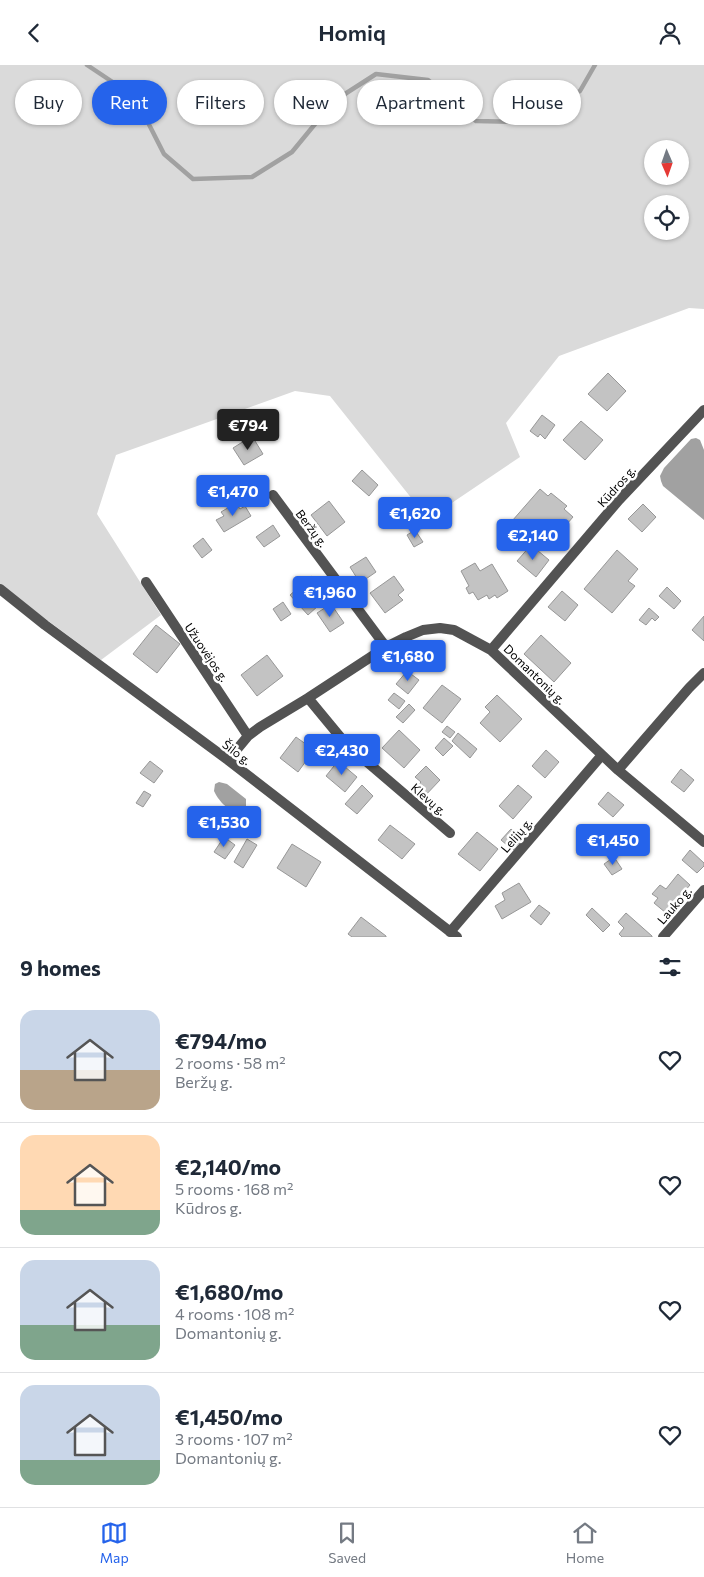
<!DOCTYPE html>
<meta charset="utf-8">
<style>
:root{--surface:#fff;--page:#f6f6f7;--text:#1f2937;--muted:#747a83;--line:#e0e1e3;--accent:#2563eb}
body{margin:0;font-family:Commissioner,sans-serif;background:var(--page);color:var(--text);height:100vh;display:flex;flex-direction:column;font-size:19px;white-space:nowrap}
*{box-sizing:border-box;margin:0}
p{font-size:16px;color:var(--muted)}
.icon{flex:none;width:28px;height:28px;fill:none;stroke:currentColor;stroke-width:2;stroke-linecap:round;stroke-linejoin:round}
.map{position:relative;height:872px;overflow:hidden}
.drawer{display:flex;flex-direction:column;background:var(--surface);flex:1}
.drawer>*{flex:none}
.hud{position:absolute;left:15px;top:15px;width:675px;height:45px;display:flex;gap:10px}
.needle{width:32px;rotate:178deg}
.tools{position:absolute;left:644px;top:75px;display:grid;gap:10px}
.tools a{display:grid;place-items:center;width:45px;height:45px;border-radius:50%;background:var(--surface);box-shadow:0 1px 4px #0004;font-size:25px}
.price{position:absolute;translate:-50% -42px;padding:0 11px;border-radius:5px;background:var(--accent);color:#fff;font-size:16px;line-height:32px;filter:drop-shadow(0 1px 2px #0008)}
.price::after{content:'';position:absolute;left:50%;top:30px;width:15px;height:11px;margin-left:-8px;background:inherit;clip-path:polygon(0 0,100% 0,50% 100%)}
.price.on{background:#222;color:#fff}
ul{padding:0;list-style:none}
li{display:flex;align-items:center;gap:15px;height:125px;padding:0 20px}
li+li{border-top:1px solid var(--line)}
li span{display:grid;place-items:center;flex:none;width:140px;height:100px;border-radius:15px;color:#555}
li>.icon{margin-inline-start:auto}
span .icon{width:60px;height:60px;fill:#fffc;stroke-width:1}
li b{font-size:21px}
h2{display:flex;justify-content:space-between;align-items:center;height:60px;padding:0 20px;font-size:21px}
.tag{padding:0 18px;border-radius:22px;background:var(--surface);box-shadow:0 1px 4px #0004;font-size:18px;line-height:45px}
.tag.on{background:var(--accent);color:#fff}
header{display:flex;justify-content:space-between;align-items:center;height:65px;padding:0 20px;background:var(--surface);font-size:22px;font-weight:600}
.tab-bar{display:flex;justify-content:space-around;align-items:center;height:70px;border-top:1px solid var(--line);background:var(--surface);font-size:14px;color:var(--muted)}
.tab-bar a{display:grid;justify-items:center;gap:2px}
.tab-bar .on{color:var(--accent)}
.map>svg:first-child{display:block}
</style>
<header><svg class="icon" aria-label="back" viewBox="0 0 24 24"><path d="M15 5l-7 7 7 7"/></svg>Homiq<svg class="icon" aria-label="person" viewBox="0 0 24 24"><circle cx="12" cy="8" r="4"/><path d="M4 21q1-7 8-7t8 7"/></svg></header>
<div class="map">
<svg width="704" height="872" viewBox="0 0 704 872">
<rect width="100%" height="100%" fill="#fff"/>
<path fill="#dadada" fill-rule="evenodd" d="M0,0H704V244L689,243L559,291L506,358L520,392L428,454L330,331L295,326L116,390L97,449L161,550L101,595L0,520ZM652,84H680V111H652ZM652,139H680V166H652Z"/>
<path fill="#a1a1a1" d="M696,373L700,375L704,385V455L663,421L661,416L660,411L664,403L691,374Z
M219,717L227,719L246,734V742C234,754 219,737 214,726L215,719Z"/>
<g fill="none" stroke-linecap="round" stroke-linejoin="round">
<path stroke="#a1a1a1" stroke-width="4.5" d="M87,0L135,32L164,89L193,114L252,112L292,87L334,36L376,9L428,15L476,56L522,57L580,26L595,0"/>
</g>
<path fill="#c3c3c3" stroke="#979797" d="M608,308L626,326L607,346L588,329Z
M542,350L555,360L545,374L540,369L538,372L530,366Z
M581,356L603,375L585,395L563,375Z
M252,371L263,389L244,400L233,383Z
M362,405L378,420L369,431L352,416Z
M540,424L548,431L551,428L567,441L564,444L573,452L560,467L553,461L548,468L544,465L535,475L512,456Z
M329,436L345,457L327,471L311,450Z
M236,438L240,444L245,441L251,451L224,467L216,455L224,451L221,447Z
M643,439L656,452L642,467L628,454Z
M273,460L280,471L264,482L256,472Z
M415,465L423,477L414,482L407,470Z
M203,473L212,485L202,493L193,481Z
M531,480L549,495L536,512L517,496Z
M617,485L638,504L628,516L635,521L612,548L584,524Z
M366,492L376,507L360,518L350,502Z
M475,498L480,506L492,499L508,526L497,533L495,530L489,534L487,530L478,535L473,527L469,529L466,523L469,521L461,506Z
M312,511L329,531L308,550L290,530Z
M394,511L404,525L398,530L403,535L385,548L370,528Z
M667,522L681,536L674,544L659,531Z
M562,526L578,540L565,556L548,542Z
M283,537L291,549L281,556L273,544Z
M331,539L344,558L330,567L317,548Z
M649,543L659,552L655,556L652,553L646,560L639,555Z
M704,551V576L692,565Z
M156,560L180,579L157,608L133,589Z
M541,570L571,598L554,617L524,589Z
M267,590L283,611L257,631L241,610Z
M407,606L419,615L408,629L396,619Z
M442,620L461,634L442,658L423,643Z
M394,628L405,636L399,644L388,635Z
M497,630L522,654L500,677L480,658L490,647L485,642Z
M409,639L415,645L403,658L396,652Z
M447,661L455,667L450,673L442,667Z
M399,665L420,685L404,703L382,683Z
M458,668L477,684L470,693L452,676Z
M296,672L314,685L298,707L280,693Z
M444,673L453,681L443,691L435,683Z
M546,685L559,697L545,713L532,701Z
M150,696L163,706L154,718L140,708Z
M338,696L357,712L345,727L326,711Z
M426,701L440,715L422,734L413,725L421,717L415,712Z
M681,704L694,715L684,727L671,717Z
M362,720L373,731L357,749L345,739Z
M518,720L532,732L513,754L499,741Z
M144,726L151,730L143,742L136,738Z
M608,727L624,740L613,752L598,739Z
M390,760L415,779L402,794L378,775Z
M511,764L522,774L513,785L501,775Z
M477,767L498,784L480,806L458,789Z
M224,772L235,780L225,794L214,787Z
M247,774L257,780L243,803L234,797Z
M292,779L321,797L306,822L277,803Z
M690,785L704,798V801L697,808L682,795Z
M614,792L622,804L612,810L604,799Z
M678,809L690,820L666,848L654,838L658,833L652,829L660,820L666,824Z
M519,818L531,837L502,854L495,841L505,835L502,828Z
M539,840L550,848L541,860L530,851Z
M592,843L610,860L603,867L586,850Z
M626,848L652,871V872H622L619,869L624,863L618,857Z
M361,852L386,871V872H352L348,869Z"/>
<g fill="none" stroke-linecap="round" stroke-linejoin="round">
<path stroke="#535353" stroke-width="10" d="M273,430L386,582
M146,517L248,671
M0,524L45,560L228,695L457,872
M491,585L619,435L704,345
M308,633L346,679L450,768
M228,695L248,671L260,662L308,633L386,582L406,572L423,565L440,563L454,565L491,585L618,705L704,777
M618,705L689,623L704,608
M450,867L602,690
M663,872L704,825"/>
</g>
<g text-anchor="middle" dominant-baseline="central" stroke-width="5" stroke-linejoin="round" paint-order="stroke">
<g font-size="12" fill="#000" stroke="#fff">
<text transform="translate(616 421) rotate(-48)">Kūdros g.</text>
<text transform="translate(312 463) rotate(53)">Beržų g.</text>
<text transform="translate(207 587) rotate(56)">Užuovėjos g.</text>
<text transform="translate(535 609) rotate(44)">Domantonių g.</text>
<text transform="translate(237 687) rotate(37)">Šilo g.</text>
<text transform="translate(429 734) rotate(41)">Klevų g.</text>
<text transform="translate(516 770) rotate(-49)">Lelijų g.</text>
<text transform="translate(674 840) rotate(-49)">Lauko g.</text>
</g>
</g>
</svg>
<div class="tools">
<a><svg class="needle" viewBox="-14 -14 28 28"><path d="M0-13l5 13h-10z" fill="#e53935"/><path d="M0 13l5-13h-10z" fill="#747a83"/></svg></a>
<a><svg class="icon" aria-label="locate" viewBox="0 0 24 24"><circle cx="12" cy="12" r="6"/><path d="M12 2v4M12 18v4M2 12h4M18 12h4"/></svg></a>
</div>
<b class="price on" style="left:248px;top:386px">€794</b>
<b class="price" style="left:233px;top:452px">€1,470</b>
<b class="price" style="left:415px;top:474px">€1,620</b>
<b class="price" style="left:533px;top:496px">€2,140</b>
<b class="price" style="left:330px;top:553px">€1,960</b>
<b class="price" style="left:408px;top:617px">€1,680</b>
<b class="price" style="left:342px;top:711px">€2,430</b>
<b class="price" style="left:224px;top:783px">€1,530</b>
<b class="price" style="left:613px;top:801px">€1,450</b>
<div class="hud">
<a class="tag">Buy</a>
<a class="tag on">Rent</a>
<a class="tag">Filters</a>
<a class="tag">New</a>
<a class="tag">Apartment</a>
<a class="tag">House</a>
</div>
</div>
<section class="drawer">
<h2>9 homes<svg class="icon" aria-label="filters" viewBox="0 0 24 24"><path d="M4 7h16M4 17h16"/><circle cx="9" cy="7" r="2"/><circle cx="15" cy="17" r="2"/></svg></h2>
<ul>
<li><span style="background:linear-gradient(#c9d6e8 60%,#b9a48a 0)"><svg class="icon" aria-label="home" viewBox="0 0 24 24"><path d="M3 11l9-7 9 7M6 9v11h12V9"/></svg></span><div><b>€794/mo</b><p>2 rooms · 58 m²</p><p>Beržų g.</p></div><svg class="icon" aria-label="heart" viewBox="0 0 24 24"><path d="M12 20l-8-8c-3-5 5-10 8-4 3-6 11-1 8 4z"/></svg></li>
<li><span style="background:linear-gradient(#ffd9b3 75%,#7fa58c 0)"><svg class="icon" aria-label="home" viewBox="0 0 24 24"><path d="M3 11l9-7 9 7M6 9v11h12V9"/></svg></span><div><b>€2,140/mo</b><p>5 rooms · 168 m²</p><p>Kūdros g.</p></div><svg class="icon" aria-label="heart" viewBox="0 0 24 24"><path d="M12 20l-8-8c-3-5 5-10 8-4 3-6 11-1 8 4z"/></svg></li>
<li><span style="background:linear-gradient(#c9d6e8 65%,#7fa58c 0)"><svg class="icon" aria-label="home" viewBox="0 0 24 24"><path d="M3 11l9-7 9 7M6 9v11h12V9"/></svg></span><div><b>€1,680/mo</b><p>4 rooms · 108 m²</p><p>Domantonių g.</p></div><svg class="icon" aria-label="heart" viewBox="0 0 24 24"><path d="M12 20l-8-8c-3-5 5-10 8-4 3-6 11-1 8 4z"/></svg></li>
<li><span style="background:linear-gradient(#c9d6e8 75%,#7fa58c 0)"><svg class="icon" aria-label="home" viewBox="0 0 24 24"><path d="M3 11l9-7 9 7M6 9v11h12V9"/></svg></span><div><b>€1,450/mo</b><p>3 rooms · 107 m²</p><p>Domantonių g.</p></div><svg class="icon" aria-label="heart" viewBox="0 0 24 24"><path d="M12 20l-8-8c-3-5 5-10 8-4 3-6 11-1 8 4z"/></svg></li>
</ul>
</section>
<nav class="tab-bar">
<a class="on"><svg class="icon" aria-label="map" viewBox="0 0 24 24"><path d="M3 6l6-2 6 2 6-2v14l-6 2-6-2-6 2zM9 4v14M15 6v14"/></svg>Map</a>
<a><svg class="icon" aria-label="saved" viewBox="0 0 24 24"><path d="M7 4h10v16l-5-4-5 4z"/></svg>Saved</a>
<a><svg class="icon" aria-label="home" viewBox="0 0 24 24"><path d="M3 11l9-7 9 7M6 9v11h12V9"/></svg>Home</a>
</nav>
